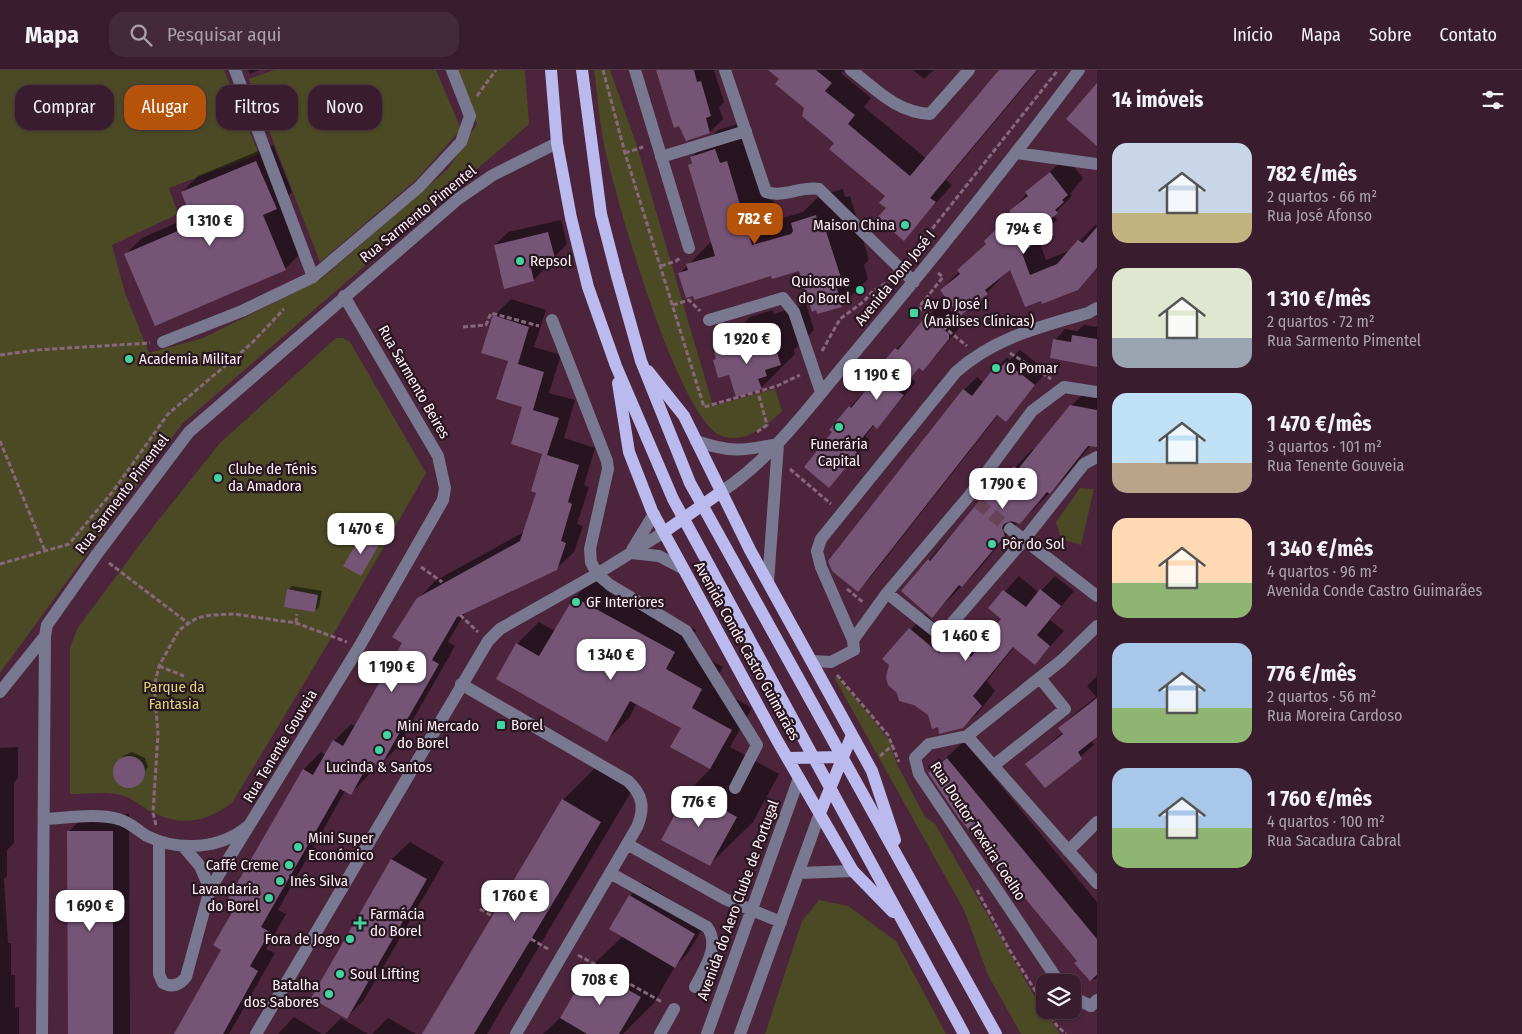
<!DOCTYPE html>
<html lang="pt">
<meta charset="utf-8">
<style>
:root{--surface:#391c2d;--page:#442939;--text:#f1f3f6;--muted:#aba1aa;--line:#533a49;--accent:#b45309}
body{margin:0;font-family:"Fira Sans Condensed",sans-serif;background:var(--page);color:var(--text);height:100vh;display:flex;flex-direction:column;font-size:19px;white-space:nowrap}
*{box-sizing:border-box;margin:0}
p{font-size:16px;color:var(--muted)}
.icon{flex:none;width:28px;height:28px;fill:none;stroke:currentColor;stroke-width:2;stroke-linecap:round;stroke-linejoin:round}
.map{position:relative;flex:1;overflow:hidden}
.panel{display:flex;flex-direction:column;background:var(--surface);width:425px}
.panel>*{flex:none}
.hud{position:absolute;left:15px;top:15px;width:475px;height:45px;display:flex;gap:10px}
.fabs{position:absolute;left:1036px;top:904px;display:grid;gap:10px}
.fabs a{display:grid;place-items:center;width:45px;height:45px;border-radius:10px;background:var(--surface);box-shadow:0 1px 4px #0004,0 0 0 1px var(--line);font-size:25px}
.price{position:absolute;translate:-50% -42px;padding:0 11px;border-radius:10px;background:#fff;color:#222;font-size:16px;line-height:32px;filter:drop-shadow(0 1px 2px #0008)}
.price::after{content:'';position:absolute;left:50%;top:30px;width:15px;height:11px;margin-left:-8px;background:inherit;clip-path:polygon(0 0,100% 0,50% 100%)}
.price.active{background:var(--accent);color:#fff}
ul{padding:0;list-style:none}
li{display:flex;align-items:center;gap:15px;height:125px;padding:0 15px}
li span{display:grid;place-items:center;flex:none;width:140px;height:100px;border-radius:15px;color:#555}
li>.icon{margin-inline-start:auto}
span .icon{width:60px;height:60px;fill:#fffc;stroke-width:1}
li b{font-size:21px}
h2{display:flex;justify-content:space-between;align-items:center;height:60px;padding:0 15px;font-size:21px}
.pill{padding:0 18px;border-radius:15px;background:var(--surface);box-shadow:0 1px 4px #0004,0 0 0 1px var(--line);font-size:18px;line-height:45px}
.pill.active{background:var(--accent);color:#fff}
header{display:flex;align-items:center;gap:30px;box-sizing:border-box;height:70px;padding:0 25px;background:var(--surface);border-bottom:1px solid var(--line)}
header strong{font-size:24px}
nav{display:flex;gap:28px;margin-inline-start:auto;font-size:18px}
.search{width:350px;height:45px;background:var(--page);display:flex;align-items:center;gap:12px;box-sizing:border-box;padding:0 18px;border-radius:15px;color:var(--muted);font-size:19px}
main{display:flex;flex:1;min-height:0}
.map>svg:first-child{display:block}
</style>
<header>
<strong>Mapa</strong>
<div class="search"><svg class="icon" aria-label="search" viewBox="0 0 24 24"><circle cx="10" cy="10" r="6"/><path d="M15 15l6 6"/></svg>Pesquisar aqui</div>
<nav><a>Início</a><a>Mapa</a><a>Sobre</a><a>Contato</a></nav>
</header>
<main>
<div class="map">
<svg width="1097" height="964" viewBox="0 0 1097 964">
<rect width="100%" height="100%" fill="#4c253c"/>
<path fill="#4c4a25" d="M0,0H224L259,84L169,118L178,144L112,175L125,223L149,283L203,268L320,210L448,99L477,54L456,0H525L529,54L182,354L0,603Z
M274,0H436L461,59L417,109L320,192L249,9Z
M594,0H610L636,73L713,336L775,319L782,341C767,356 744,374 722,366C678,350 616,128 605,79C599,53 598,26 594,0Z
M336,268H343L350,272L426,403L333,565L232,733C206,752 182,757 152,742C142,737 132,728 121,725C106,721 86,724 70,724V578L77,559L153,457L220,373Z
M1080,418L1094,419L1081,475L1061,469L1056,452Z
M837,606L889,670L896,692L925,747L935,754L1032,922L1060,964H1021L988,905L964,840L835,609Z
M819,830L848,836L896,871L946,964H765L802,851Z"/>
<path fill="#0007" d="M248,0H259L250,4Z
M658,0H714L724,32L719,37L723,49L710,62L686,69Z
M770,0H844L841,3L871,28L864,37L927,89L1001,0H1038L946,110L952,115L904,169L887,138V126L836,73L781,9Z
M913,0H934L924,9Z
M741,53L753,65L779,149L803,142L819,126L843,119L845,127L850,126L869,190L864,195L868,209L841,236L800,199L772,205L679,204L712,171L690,101L689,95L693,91L692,87L718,60Z
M273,75L292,122L281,134L302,182L285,199L126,184L142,168L192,146L182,122L198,106Z
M1066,87L1083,108L1070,124L1072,126L1053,145L1057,150L1038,168L1046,190L1071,180L1095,155L1097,156V199L1094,202L1078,219L1043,233L1010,198L987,223L941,220L987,173L1027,123Z
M561,150L567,174L554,187L544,190L546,197L534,210L495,175L508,162Z
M511,229L546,240L534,277L561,285L549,323L575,330L564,368L595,378L584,415L589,417L577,454L583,456L574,482L556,499L466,541L448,572L455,576L397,678L380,695L375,693L367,707L350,724L345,721L278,840L286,844L266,879L275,883L229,964H175L223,879L235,840L304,699L321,682L326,685L334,671L351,654L356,656L403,572L418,529L435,511L524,462L537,422L544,383L524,336L494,246Z
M941,233L964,252L936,286L923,299L920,297L911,308L916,312L889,344L876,357L874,355L865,366L870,370L829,416L834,362L850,337L862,324L864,325L881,305L896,279L910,267Z
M806,234L814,260L794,280L795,284L761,318L730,303L717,288L715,281L750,247L773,240L774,244Z
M1084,255L1097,257V295L1055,270L1065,259L1077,261Z
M1020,280L1047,301L1005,351L998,345L871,507L858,520L964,320L977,307L984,313L1007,287L1010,290Z
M1088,319L1097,320V376L1091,375L1067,405L1020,453L1018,452L979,499L932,546L929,490L985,426L1002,409L1004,410L1032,379L1034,381L1071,336Z
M367,461L382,470L364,500L363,465Z
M596,506L696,560L687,577L723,597L712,616L752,638L730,677L779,704L753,752L710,794L689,721L711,698L672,677L682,658L637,633L629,648L607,670L498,609L517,574L539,552L555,561L575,527Z
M1019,506L1039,523L1055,506L1074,521L1050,550L1064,561L1035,593L1014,577L987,611L995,621L978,643L963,657L938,656L884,589L925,544L954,569L960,563L966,568L972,562L984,572L1003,549L990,538Z
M292,516L322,521L319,537L315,541L288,520Z
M1097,606V666L1091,670L1094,675L1045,716L1027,694L1063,662L1060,658L1073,645L1096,627L1087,616Z
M964,671L1097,832V908L1094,910L930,703Z
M18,677V708L14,713V773L7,780V806L4,809L8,873H11V905H15V938L19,937V964H0V678Z
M132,682L145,688L148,697L137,714L128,716L119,713L114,699L123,686Z
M598,695L634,717L487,964H423L563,730Z
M86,744H129L130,964H69L68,762Z
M410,772L444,792L364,930L347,947L313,928L392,789Z
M643,813L707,851L688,883L675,896L654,933L623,964H543L563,945L590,898L623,866L630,826Z
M294,947L322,964H278Z
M341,948L368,964H325Z
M388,948L416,964H372Z"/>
<path fill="#755476" d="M656,0H694L697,12L701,11L711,46L706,48L710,63L686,71L679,56L674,58Z
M768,0H816L832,13L825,21L855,45L848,54L910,106L999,0H1037L930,128L936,132L904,171L877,148L886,138L879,133L885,126L829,79L834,73L802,46L804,38L775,14L779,9Z
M1097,13V76L1066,49Z
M715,79L720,93L727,91L752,175L791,164L793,161L791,153L816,145L819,153L823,152L844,217L835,211L842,237L817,244L816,240L812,242L799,201L772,209L771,206L694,230L693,226L686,228L678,203L688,200L686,194L715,186L688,95L692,93L690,87Z
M256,91L277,139L263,145L286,200L155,256L124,184L194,154L181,122Z
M1050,102L1068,125L1062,130L1064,132L1055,140L1058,143L1036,160L1042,167L1022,183L1030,205L1057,194L1078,170L1083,173L1097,157V198L1078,220L1042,234L1041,231L1025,237L1010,200L985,220L988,224L960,246L940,220L960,204L957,200L986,174L984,171L1001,155L999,153L1011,143L1009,141L1028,126L1025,122Z
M548,162L555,188L530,194L534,211L504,219L494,175Z
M493,245L529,257L518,294L544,302L533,340L559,348L547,385L579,395L568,432L572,434L561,471L566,473L557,500L457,547L432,590L439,594L380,697L370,691L351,725L340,719L261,857L270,862L250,896L258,901L223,964H174L221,880L213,875L233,841L224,836L303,699L313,705L333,670L343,676L402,573L392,567L417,528L520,471L536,423L531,421L542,384L511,374L522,337L496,329L508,291L481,283Z
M927,245L949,264V269L923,301L919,298L899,322L904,325L877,359L873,355L853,379L858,383L829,418L804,397L832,362L829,360L849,336L851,338L879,305L875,302L895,278L898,280Z
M1072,265L1097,269V297L1050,288L1053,269L1071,272Z
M772,267L781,295L765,300L767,306L758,309L762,319L736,327L729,305L718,308L713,290L716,289L714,281L738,274L739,277Z
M1006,292L1035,315L1006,352L997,345L858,522L832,501L828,491L963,319L972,326L993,299L996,302Z
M1070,335L1097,340V377L1088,376L1050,424L1047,422L1020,454L1011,451L1004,454L1002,458L1005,466L962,517L959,515L932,548L901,521L928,489L930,491L984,425L988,428L1014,396L1018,399Z
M362,464L379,475L361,506L343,496Z
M287,519L318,525L315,542L284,537Z
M1040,519L1061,536L1037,565L1050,576L1035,595L1013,577L973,626L982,636L963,658L939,664L938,657L932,659L928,645L914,635L899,631L897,623L888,615L886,607L889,595L882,589L909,558L939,583L945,577L951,582L957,576L971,587L1001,549L988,538L1003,520L1026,537Z
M574,527L675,582L666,599L702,619L692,638L732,660L710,699L670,677L681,658L630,631L607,672L496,609L516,573L539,586Z
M1097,628V667L1078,682L1082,689L1045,718L1025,694L1063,664L1058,658Z
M113 702a16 16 0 1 1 32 0a16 16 0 1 1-32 0Z
M947,688L1097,869V905L1090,911L1074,893L1077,891L958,747L928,703Z
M688,720L737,747L710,796L661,770Z
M562,729L601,752L560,821L474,964H422Z
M67,761H113V964H68Z
M391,789L427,809L347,949L311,928Z
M629,825L695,864L675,898L609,859Z
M589,898L641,927L619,964H587L560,948Z"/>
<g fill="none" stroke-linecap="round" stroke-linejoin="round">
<path stroke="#674358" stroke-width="12" stroke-dasharray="12 6" stroke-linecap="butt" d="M978,433L1010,459"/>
<path stroke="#87687a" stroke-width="3" stroke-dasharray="5 2.5" stroke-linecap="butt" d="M603,0L625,83L704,337L777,316L800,305
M477,26L496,0
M625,83L643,77
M909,188L1058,0
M661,196L676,191L680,188
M938,203L943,207L919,237L967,276
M673,235L689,230L700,241
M463,257L486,255L491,243L539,256
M822,281L840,249L863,232L873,221L891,210
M1010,283L1051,309
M0,285L36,280L150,273
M757,362L767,355L758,322
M0,371L45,481
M790,399L831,434
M109,493L188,553
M0,494L69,474L114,420L168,344L251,274L284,239
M421,497L442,512
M847,519L864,533
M460,545L478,562
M296,553L297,544
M159,596L184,606
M837,605L888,665L899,692
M880,686L893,675
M156,755L153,743L158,664L154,617L159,596L179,560L197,548L211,545L234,544L296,553L347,572
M977,820L1010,881L1045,936
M480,839L492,846
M531,869L548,879
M578,885L662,932
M1047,940L1057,956L1066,964"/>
<path stroke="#787891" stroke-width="12" d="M235,0L313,207
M635,0L689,178
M725,0L766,122C783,128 801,116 819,119L914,212
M851,0C877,20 896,42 930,44L969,0
M1016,83L1097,94
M661,87L746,61
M552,250L607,391L608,399L590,479L591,492L597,504L610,515L686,561L757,675L735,718
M709,250L783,228L794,242L821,322
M163,272L242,241L313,207L419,117L461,72L470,46L452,0
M696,371C732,383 741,381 778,374
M721,422C774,387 811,334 851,287C930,193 1006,97 1079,0
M1010,459L1097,526
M632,480L654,444
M631,483L659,486L682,498
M768,512L778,374
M887,523L941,566L1023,471L1084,394L1097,387
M853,570L887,523L969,426L1032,341L1064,317L1097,322
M812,591L831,592L854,580L853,570L821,497L817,481L821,469L956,302C994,268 1039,257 1088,243L1097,238
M461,614L628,711C643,725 645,738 637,757L516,964
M0,622L45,566
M967,666L929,674L915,688L919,704L1059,912
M967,666L1097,813
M967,666L1062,590L1097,556
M993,696L1065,639L1040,608
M45,749C67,748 96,743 118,749C130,752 137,760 147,766C179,782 221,779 248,756
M159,771V904L163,913C172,918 180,915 186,907L210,819L359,577L443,430L445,418L438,386L344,226
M627,774L725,829L781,852
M183,776L200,796L210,819
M1068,781L1097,752
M610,803L707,857C721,876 704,899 695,917
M798,803L853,801
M1072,927L1091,936L1097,930
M42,964L45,566L47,555L97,484L189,362L458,129L493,105L557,73
M256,964L488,571L500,559L597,504L664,462
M660,964L674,939
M707,964L799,708
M740,964L820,743"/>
<path stroke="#bbbaee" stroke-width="12" d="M551,0L557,73L571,148L588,217L616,296L673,429L964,964
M582,0L601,144L617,206L641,291L690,413L996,964
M648,301L684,346L750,480L872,701L895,770
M618,313L629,382L652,441L778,672L853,801L893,842
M664,462L721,422
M788,688L842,687
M820,743L852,665"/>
</g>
<g fill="#42d4a1" stroke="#27151f" stroke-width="2">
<circle cx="905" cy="155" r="5"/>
<circle cx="520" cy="191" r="5"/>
<circle cx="860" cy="220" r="5"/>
<rect x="909" y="238" width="10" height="10" rx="2.5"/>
<circle cx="129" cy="289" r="5"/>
<circle cx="996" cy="298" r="5"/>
<circle cx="839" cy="357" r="5"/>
<circle cx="218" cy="408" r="5"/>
<circle cx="992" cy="474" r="5"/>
<circle cx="576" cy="532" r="5"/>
<rect x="496" y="650" width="10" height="10" rx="2.5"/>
<circle cx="387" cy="665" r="5"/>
<circle cx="379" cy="680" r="5"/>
<circle cx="298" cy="777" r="5"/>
<circle cx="289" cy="795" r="5"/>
<circle cx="280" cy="811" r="5"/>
<circle cx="269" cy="828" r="5"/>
<path d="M357.5 845.5h5v5h5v5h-5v5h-5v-5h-5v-5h5z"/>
<circle cx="350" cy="869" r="5"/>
<circle cx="340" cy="904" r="5"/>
<circle cx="329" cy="924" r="5"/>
</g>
<g text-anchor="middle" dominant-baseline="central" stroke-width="4.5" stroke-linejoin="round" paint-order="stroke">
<g font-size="15" fill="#ffeff7" stroke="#27151f">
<text transform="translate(418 144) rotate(-39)">Rua Sarmento Pimentel</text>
<text transform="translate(895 208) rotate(-51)">Avenida Dom José I</text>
<text transform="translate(414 312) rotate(60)">Rua Sarmento Beires</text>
<text transform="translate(122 424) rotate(-53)">Rua Sarmento Pimentel</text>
<text transform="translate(747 581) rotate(61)">Avenida Conde Castro Guimarães</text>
<text transform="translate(280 676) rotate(-59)">Rua Tenente Gouveia</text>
<text transform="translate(978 761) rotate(57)">Rua Doutor Texeira Coelho</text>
<text transform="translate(738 830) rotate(-70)">Avenida do Aero Clube de Portugal</text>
</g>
<g font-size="15" fill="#ffeff7" stroke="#27151f" text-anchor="start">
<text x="895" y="155" text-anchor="end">Maison China</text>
<text x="530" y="191">Repsol</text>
<text x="850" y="211" text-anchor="end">Quiosque<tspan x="850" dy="17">do Borel</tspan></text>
<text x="924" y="234">Av D José I<tspan x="924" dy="17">(Análises Clínicas)</tspan></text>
<text x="139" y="289">Academia Militar</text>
<text x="1006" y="298">O Pomar</text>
<text x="839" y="374" text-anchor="middle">Funerária<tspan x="839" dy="17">Capital</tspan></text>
<text x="228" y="399">Clube de Ténis<tspan x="228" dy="17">da Amadora</tspan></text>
<text x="1002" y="474">Pôr do Sol</text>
<text x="586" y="532">GF Interiores</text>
<text x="511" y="655">Borel</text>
<text x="397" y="656">Mini Mercado<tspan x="397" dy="17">do Borel</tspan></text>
<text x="379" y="697" text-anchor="middle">Lucinda &amp; Santos</text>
<text x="308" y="768">Mini Super<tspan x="308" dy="17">Económico</tspan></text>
<text x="279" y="795" text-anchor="end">Caffé Creme</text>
<text x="290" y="811">Inês Silva</text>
<text x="259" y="819" text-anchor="end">Lavandaria<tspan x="259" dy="17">do Borel</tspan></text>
<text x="370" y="844">Farmácia<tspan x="370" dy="17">do Borel</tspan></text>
<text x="340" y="869" text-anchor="end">Fora de Jogo</text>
<text x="350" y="904">Soul Lifting</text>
<text x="319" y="915" text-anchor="end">Batalha<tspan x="319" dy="17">dos Sabores</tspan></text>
</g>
<g font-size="15" fill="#dcd679" stroke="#27151f">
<text x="174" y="617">Parque da<tspan x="174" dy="17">Fantasia</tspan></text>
</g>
</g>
</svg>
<div class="fabs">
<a><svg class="icon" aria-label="layers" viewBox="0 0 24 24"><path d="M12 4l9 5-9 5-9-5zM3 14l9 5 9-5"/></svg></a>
</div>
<b class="price active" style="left:755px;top:175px">782 €</b>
<b class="price" style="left:210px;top:177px">1 310 €</b>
<b class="price" style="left:1024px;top:185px">794 €</b>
<b class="price" style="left:747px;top:295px">1 920 €</b>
<b class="price" style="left:877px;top:331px">1 190 €</b>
<b class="price" style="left:1003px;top:440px">1 790 €</b>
<b class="price" style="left:361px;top:485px">1 470 €</b>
<b class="price" style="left:966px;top:592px">1 460 €</b>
<b class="price" style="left:611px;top:611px">1 340 €</b>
<b class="price" style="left:392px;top:623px">1 190 €</b>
<b class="price" style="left:699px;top:758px">776 €</b>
<b class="price" style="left:515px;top:852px">1 760 €</b>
<b class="price" style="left:90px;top:862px">1 690 €</b>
<b class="price" style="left:600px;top:936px">708 €</b>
<div class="hud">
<a class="pill">Comprar</a>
<a class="pill active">Alugar</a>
<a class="pill">Filtros</a>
<a class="pill">Novo</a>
</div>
</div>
<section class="panel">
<h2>14 imóveis<svg class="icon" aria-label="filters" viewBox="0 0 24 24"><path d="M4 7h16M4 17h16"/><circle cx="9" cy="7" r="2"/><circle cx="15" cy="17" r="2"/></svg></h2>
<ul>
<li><span style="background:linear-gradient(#c9d6e8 70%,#c2b280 0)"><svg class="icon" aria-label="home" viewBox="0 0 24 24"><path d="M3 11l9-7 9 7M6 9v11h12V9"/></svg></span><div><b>782 €/mês</b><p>2 quartos · 66 m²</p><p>Rua José Afonso</p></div></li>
<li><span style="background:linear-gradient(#dfe7d0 70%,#9aa5b1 0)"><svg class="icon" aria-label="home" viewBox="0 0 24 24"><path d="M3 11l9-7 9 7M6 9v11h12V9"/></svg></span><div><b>1 310 €/mês</b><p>2 quartos · 72 m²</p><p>Rua Sarmento Pimentel</p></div></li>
<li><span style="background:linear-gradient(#bfe0f5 70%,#b9a48a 0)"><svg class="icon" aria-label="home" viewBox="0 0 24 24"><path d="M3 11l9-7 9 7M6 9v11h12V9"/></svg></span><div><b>1 470 €/mês</b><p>3 quartos · 101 m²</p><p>Rua Tenente Gouveia</p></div></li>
<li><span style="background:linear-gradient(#ffd9b3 65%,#8fb573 0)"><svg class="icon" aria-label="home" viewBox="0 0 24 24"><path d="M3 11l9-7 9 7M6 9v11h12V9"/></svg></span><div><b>1 340 €/mês</b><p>4 quartos · 96 m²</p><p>Avenida Conde Castro Guimarães</p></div></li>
<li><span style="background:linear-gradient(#a9c7e8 65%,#8fb573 0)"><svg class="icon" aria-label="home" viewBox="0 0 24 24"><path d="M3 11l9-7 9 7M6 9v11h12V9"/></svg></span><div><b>776 €/mês</b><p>2 quartos · 56 m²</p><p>Rua Moreira Cardoso</p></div></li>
<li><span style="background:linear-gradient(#a9c7e8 60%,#8fb573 0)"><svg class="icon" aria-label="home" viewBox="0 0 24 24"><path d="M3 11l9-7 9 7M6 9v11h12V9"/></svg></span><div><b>1 760 €/mês</b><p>4 quartos · 100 m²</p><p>Rua Sacadura Cabral</p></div></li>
</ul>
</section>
</main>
